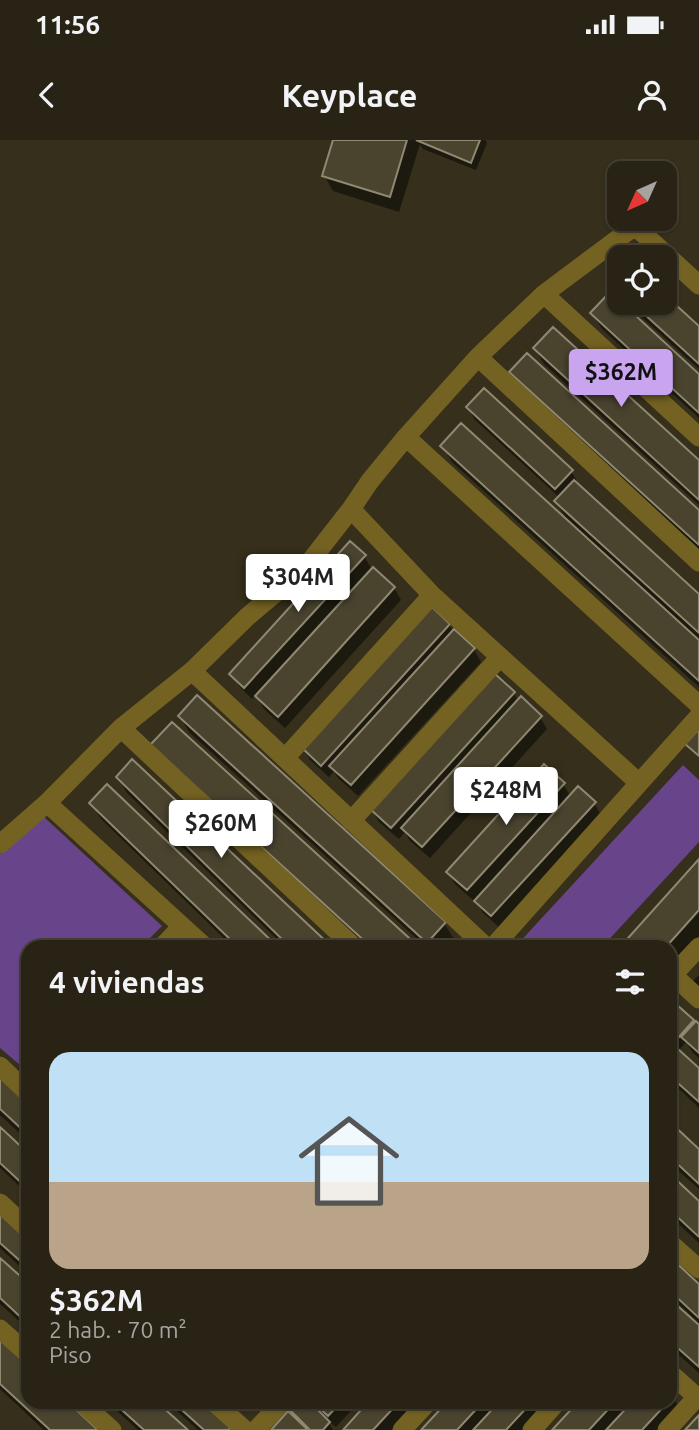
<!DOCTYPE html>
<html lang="es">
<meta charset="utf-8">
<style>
:root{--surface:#282314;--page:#342f22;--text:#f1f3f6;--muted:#a5a4a0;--line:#444034;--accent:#c8a5ee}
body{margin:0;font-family:Ubuntu,sans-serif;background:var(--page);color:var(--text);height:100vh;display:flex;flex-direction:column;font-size:26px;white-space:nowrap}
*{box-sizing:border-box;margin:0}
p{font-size:23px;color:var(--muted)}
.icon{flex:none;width:38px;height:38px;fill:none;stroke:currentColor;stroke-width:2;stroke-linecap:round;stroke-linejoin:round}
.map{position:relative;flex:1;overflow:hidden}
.panel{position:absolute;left:21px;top:800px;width:656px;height:469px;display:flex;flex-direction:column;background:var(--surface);border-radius:21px;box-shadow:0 2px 5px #0004,0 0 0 2px var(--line)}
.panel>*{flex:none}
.needle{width:46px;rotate:225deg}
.tools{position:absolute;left:607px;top:21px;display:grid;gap:14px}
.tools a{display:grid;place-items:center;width:70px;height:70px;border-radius:14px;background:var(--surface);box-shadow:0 2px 5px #0004,0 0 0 2px var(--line);font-size:35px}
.price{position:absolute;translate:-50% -60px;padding:0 16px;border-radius:7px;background:#fff;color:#222;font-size:23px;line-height:46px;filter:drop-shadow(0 2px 4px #0008)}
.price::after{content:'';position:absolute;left:50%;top:42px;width:21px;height:16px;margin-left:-10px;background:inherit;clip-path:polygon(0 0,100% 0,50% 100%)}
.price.current{background:var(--accent);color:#111}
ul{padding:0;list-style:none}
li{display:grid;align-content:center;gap:14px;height:371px;padding:0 28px}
li span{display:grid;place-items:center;height:217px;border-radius:21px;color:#555}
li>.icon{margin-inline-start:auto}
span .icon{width:126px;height:126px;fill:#fffc;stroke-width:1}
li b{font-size:30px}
h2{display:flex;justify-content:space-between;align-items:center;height:84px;padding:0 28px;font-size:30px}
.status{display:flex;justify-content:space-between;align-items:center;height:49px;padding:0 35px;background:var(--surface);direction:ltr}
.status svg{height:19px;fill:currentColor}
header{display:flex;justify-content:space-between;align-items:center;height:91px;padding:0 28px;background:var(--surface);font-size:32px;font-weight:700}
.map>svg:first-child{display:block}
</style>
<div class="status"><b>11:56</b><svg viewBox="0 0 49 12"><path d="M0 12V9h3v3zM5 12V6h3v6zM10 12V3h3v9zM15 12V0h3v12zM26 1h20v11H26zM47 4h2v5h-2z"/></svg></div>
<header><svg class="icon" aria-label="back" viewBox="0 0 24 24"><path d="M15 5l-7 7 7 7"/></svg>Keyplace<svg class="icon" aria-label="person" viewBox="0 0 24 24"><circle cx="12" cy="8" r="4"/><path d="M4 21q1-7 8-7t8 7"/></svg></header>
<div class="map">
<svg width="699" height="1290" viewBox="0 0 699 1290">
<rect width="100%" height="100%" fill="#352f1b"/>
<path fill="#68448a" d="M683,625L699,640V702L602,807H515Z
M44,677L162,786L141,807H28V917L20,925L0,908V714Z"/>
<path fill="#0007" d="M335,0H485L487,3L476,30L423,9L420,4L399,72L333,51L324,35Z
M665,157L699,188V229L626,163H665Z
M592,174L699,236V278L602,189Z
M535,208L699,323V365L544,224Z
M511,232L699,372V411L520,248Z
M468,268L571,331L578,343L577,344L699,456V547L452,322L443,306L568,381L556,362L560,358L475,280Z
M364,416L372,430L394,448L401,460L285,588L264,569L256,554L252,559L239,546L231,534Z
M430,468L449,485L453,492L454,491L474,509L481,522L358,656L338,638L334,631L329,637L310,620L303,607Z
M514,553L518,562L540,577L547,589L430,718L410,701L405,692L399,699L379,682L372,670Z
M180,576L444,783L454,799L446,807H426L189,592Z
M161,621L416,807H365Z
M118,637L330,807H285L127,653Z
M563,644L571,657L594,663L601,675L499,787L483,773L476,760L474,761L455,744L448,732Z
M91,663L276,807H233L101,679Z
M699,722V796L670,827V807H622Z
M699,835V852L692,842Z
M670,873L693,881L699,886V918L693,913L686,902L678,911L699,931V968L670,940Z
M0,939L28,965V1001L0,975Z
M670,985L699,1011V1049L670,1023Z
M0,989L28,1015V1054L0,1028Z
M670,1037L699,1063V1103L670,1076Z
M0,1074L28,1100V1134L0,1108Z
M0,1120L28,1146V1189L0,1164Z
M670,1120L699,1147V1183L670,1156Z
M670,1161L697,1186L699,1185V1233L670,1207Z
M0,1201L28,1227V1262H65L95,1290H44L0,1249Z
M670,1253L682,1272L665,1290H554L580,1262H670Z
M107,1262H155L185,1290H138Z
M167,1262H204L233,1290H198Z
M253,1262H275L264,1273Z
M300,1262H307L317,1271L313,1262H359L336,1287L328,1281L333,1290H274L298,1282L292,1271Z
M370,1262H416L391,1290H345Z
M450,1262H550L524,1290H424Z"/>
<path fill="#4a442f" stroke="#8f8972" stroke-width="2" d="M333,0H407L390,57L322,36Z
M416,0H480L471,23Z
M610,152L699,234V273L590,173Z
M665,155L699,186V224L632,163H665Z
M553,187L699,320V360L533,208Z
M527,213L699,370V405L509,232Z
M484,248L573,330L555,349L466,267Z
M461,283L699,500V541L440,306Z
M574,340L699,454V493L554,361Z
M350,401L366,415L244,548L229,534Z
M373,427L395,447L278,577L255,556Z
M430,465L450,484L321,626L301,607Z
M454,489L475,508L351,645L329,626Z
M494,533L515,552L391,688L370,669Z
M197,555L446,782L427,803L178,576Z
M521,556L542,576L422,707L401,688Z
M172,582L419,807H371L150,605Z
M698,590L699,591V616L685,604Z
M132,619L332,807H290L116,637Z
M544,624L565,643L467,750L446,732Z
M107,644L278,807H238L89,663Z
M578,646L596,662L491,776L474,761Z
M699,719V770L666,807H620Z
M676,864L694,880L670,907V870Z
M696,881L699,884V913L681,897Z
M678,909L699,928V962L670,936V917Z
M0,937L28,963V995L0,969Z
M670,982L699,1009V1044L670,1017Z
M0,987L28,1013V1049L0,1023Z
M670,1034L699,1061V1097L670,1070Z
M0,1071L28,1097V1128L0,1103Z
M670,1117L699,1144V1178L670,1151Z
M0,1118L28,1143V1184L0,1158Z
M670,1159L699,1185V1227L670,1201Z
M0,1199L28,1225V1262H68L98,1290H50L0,1244Z
M113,1262H157L188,1290H144Z
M173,1262H207L233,1286L228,1290H204Z
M297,1262H310L330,1282L323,1290H310L290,1270Z
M313,1262H341L328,1276Z
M368,1262H399L373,1290H343Z
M447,1262H483L457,1290H421Z
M499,1262H532L506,1290H473Z
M578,1262H615L589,1290H552Z
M632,1262H668L642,1290H606Z
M288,1271L308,1290H271Z
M699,1275V1290H685Z"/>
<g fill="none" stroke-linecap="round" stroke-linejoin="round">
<path stroke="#746222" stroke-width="19" d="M544,154L699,297
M478,217L699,422
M406,297L699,565
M351,369L432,455L639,643
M192,531L486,807
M121,588L354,807
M285,618L432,455
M47,663L205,807
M351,681L500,517
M0,704L47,663L121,588L192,531L247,477L305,428L351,369L370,341L406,297L478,217L544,154L635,86L699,145
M162,807L182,786
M493,807L699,576
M673,835L699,859
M670,838L699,807
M0,926L28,953
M0,1063L28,1089
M670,1103L699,1129
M0,1189L28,1214
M670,1233L699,1259
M81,1262L112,1290
M214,1262L245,1290
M256,1290L282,1262
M402,1290L428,1262
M532,1290L557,1262
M667,1290L697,1257"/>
</g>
</svg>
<div class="tools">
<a><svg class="needle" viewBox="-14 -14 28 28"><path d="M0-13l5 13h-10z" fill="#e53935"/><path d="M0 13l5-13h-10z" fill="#a5a4a0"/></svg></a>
<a><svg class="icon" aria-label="locate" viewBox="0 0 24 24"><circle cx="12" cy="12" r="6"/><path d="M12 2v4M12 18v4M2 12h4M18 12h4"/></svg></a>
</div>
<b class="price current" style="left:621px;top:269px">$362M</b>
<b class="price" style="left:298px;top:474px">$304M</b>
<b class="price" style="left:506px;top:687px">$248M</b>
<b class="price" style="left:221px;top:720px">$260M</b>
<section class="panel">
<h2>4 viviendas<svg class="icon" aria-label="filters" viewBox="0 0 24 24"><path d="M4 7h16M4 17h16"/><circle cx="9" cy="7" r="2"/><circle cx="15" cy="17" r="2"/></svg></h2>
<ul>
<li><span style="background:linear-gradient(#bfe0f5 60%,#b9a48a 0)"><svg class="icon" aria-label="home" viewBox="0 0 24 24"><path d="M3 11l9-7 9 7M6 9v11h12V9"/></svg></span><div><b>$362M</b><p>2 hab. · 70 m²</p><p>Piso</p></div></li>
</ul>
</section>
</div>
